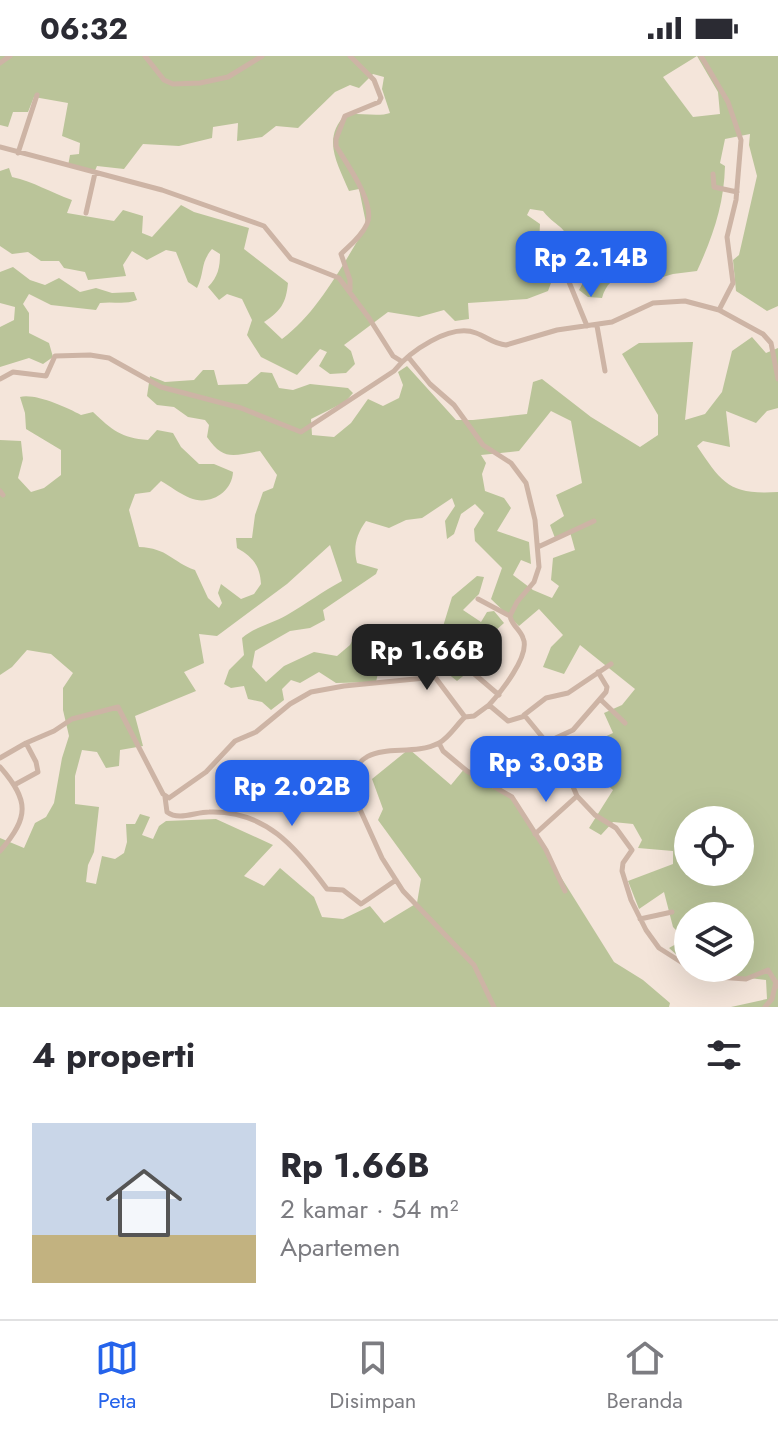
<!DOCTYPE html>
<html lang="id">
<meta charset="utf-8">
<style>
:root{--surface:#fff;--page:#f7f7f7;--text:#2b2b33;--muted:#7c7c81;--line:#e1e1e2;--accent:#2563eb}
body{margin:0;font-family:Jost,sans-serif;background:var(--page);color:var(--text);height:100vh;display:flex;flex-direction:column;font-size:30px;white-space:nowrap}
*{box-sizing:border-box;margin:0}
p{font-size:26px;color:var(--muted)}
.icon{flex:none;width:44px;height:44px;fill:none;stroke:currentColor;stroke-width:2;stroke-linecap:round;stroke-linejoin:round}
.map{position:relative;height:951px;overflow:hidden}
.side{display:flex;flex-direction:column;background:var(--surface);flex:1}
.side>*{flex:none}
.fabs{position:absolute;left:674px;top:750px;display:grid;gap:16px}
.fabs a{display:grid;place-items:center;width:80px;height:80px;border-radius:50%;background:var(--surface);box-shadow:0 8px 32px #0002;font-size:40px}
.price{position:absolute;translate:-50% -68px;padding:0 18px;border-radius:16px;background:var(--accent);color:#fff;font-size:26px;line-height:52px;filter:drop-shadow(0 2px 4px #0008)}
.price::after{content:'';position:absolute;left:50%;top:48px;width:24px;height:18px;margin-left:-12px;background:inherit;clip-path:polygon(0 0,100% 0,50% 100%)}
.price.selected{background:#222;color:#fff}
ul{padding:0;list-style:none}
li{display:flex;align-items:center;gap:24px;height:200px;padding:0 32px}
li span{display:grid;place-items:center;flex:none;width:224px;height:160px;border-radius:0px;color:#555}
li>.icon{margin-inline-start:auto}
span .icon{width:96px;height:96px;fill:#fffc;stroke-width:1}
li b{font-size:34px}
h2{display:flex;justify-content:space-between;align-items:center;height:96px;padding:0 32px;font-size:34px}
.status{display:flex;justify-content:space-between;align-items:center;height:56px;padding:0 40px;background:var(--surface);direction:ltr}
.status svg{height:22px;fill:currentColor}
.menu{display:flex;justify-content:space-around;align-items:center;height:112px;border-top:2px solid var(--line);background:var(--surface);font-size:22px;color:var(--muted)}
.menu a{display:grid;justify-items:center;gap:4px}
.menu .selected{color:var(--accent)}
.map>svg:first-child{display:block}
</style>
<div class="status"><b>06:32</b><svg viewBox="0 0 49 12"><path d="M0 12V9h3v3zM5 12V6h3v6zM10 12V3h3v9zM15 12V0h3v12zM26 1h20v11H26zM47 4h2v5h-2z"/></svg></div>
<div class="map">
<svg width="778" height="951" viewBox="0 0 778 951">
<rect width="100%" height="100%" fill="#f4e5da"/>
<path fill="#bac499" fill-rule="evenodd" d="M0,0H778V250L767,255L736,235L733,204L739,199L757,120L749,89L750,78L725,83L720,107L725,110C724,149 713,180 697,215L673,218L642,227L626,219C613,222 606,228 602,242L588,241L579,234L587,219L593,218L596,209L587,195L569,197C568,167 559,175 543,155L530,153L527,159L540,168L538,207L551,227L548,235L527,243L468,247L469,263L455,265L444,254L419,261L388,256L344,289L351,295L355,308L346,317L330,318L319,310L327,296L320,293L297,319L261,301L247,279L252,264L242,243L227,238L219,244L208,231C218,221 220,211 220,198L212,193C200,207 205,216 197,232L188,226L176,196L166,194L147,204L132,195L123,209L126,220L88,224L85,216L64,212L59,205H41L28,196L12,198L0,190V115L9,112L12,121C34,126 50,136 72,144L67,157L114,165L123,154L143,160L142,177L152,181L181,149L194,156L249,172L244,193L288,227C286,247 281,255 264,266L282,283C317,257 340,213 363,176L366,167L359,133L349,135C338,108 321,83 346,58C358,57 380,61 390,57L382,33L384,21L373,18L359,32L350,29L335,36L298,72L276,70L262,81L237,85L238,67L213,71L212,82L179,90L143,88L124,113L97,110L94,117L68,110L70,99L79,98L80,87L62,80L68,47L34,41L28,56H13L8,71L0,69ZM697,0L718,36L720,58L693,61L663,21Z
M13,211L30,224L45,229L59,222L80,236L96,232L112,237L134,236L137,244C124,249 114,245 100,247L96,254L51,249L29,238L23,248L29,257V277L49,287L53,301L43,308L29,302L0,311V271L14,264L15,251L0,247V216Z
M752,281L766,297L778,292V352L767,355L756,367L726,355L730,391L703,385L697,390C722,427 729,439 778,436V951H731L767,943L766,924L698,916L692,912H740V860H688V909L669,892L685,883L673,871L664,836L639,853L628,825L673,808V795L638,792L642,784L633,768L613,766L601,779L589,772L613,734L570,697L613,677L604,657L622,649L635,633L580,589L564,618L543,611L551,591L563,579L539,553L519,570L491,543L502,512L475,485L474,473L484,457L475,448L461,458L454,478L447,483L445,465L455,450L452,442L422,462L406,464L389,472L366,465C356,479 353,491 357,507L378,513L376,518L323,554L325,564L310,572L290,575L255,595L252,611L266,626L284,610L314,596L337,600L350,589L355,579L372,580L379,598L394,591L403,595L434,585L441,577L452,541L477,520L484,521L479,538L463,554L481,566L487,556L494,555L504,567L459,607L468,616L457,625L427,601L379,613L376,626L336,627L319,616L300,627L291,624L282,633L284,644L271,654L262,646L248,643L244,630L231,632L224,628L229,614L244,599L242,582C256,570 272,568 287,559C306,548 323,535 342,525L330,489L287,528L217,580L199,578L204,607L184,616L196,635L135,660L143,690L120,694L119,710L106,712L97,696L82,694L75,720V748L99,751L94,796L88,809L86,826L96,828L102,800L115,803L124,797L127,786L126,768H135L140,758L150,761L142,779L153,783L159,770L166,765L216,763L273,789L244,820L264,830L280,812L314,841L322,861L343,863L370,850L384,867L417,847L421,823L378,764L383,753L372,723L409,693L451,729L465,712L489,731L509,738L614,906L643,924L670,947L669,951H0V782L24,792L35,767L46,761L54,747L62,702L69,680L63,654V632L73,617L51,598L27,594L12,611L0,619V384L21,385L23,403L18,422L31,436L44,432L61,419V394L26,373L25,357L20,341C35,337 66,351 81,359L93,356C112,374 121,382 148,384L157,374L173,377L181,391L199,408H214L233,416C232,437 209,450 190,442C180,438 170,430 161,425L150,436L135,438L129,454L139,491C168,492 172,506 195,514L208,542L219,552L222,547L218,537L221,528L241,543L254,538L261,528C260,510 253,501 237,492L236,482H252L255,459L263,436L273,432L277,419L260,395C234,399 224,406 207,381L209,369L205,364L188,361L174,351L157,349L147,340L150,320L165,326L194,324L203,314H214L218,329L247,328L261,316L272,317L279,332L293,334L310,328L348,332L353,337L345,346L311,363L312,379L334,381L351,367L368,343L383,350L399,342L403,329L398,316L407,310L456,364H473L527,358L533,326L542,323L591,361L640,391L658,379V359L622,298L639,287L693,286L685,364L705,358L722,336L732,295ZM551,355L571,365L582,427L556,439L564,460L550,469L555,482L570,476L575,494L553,502L551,524L559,530L552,542L533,534L513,519L521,504L531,508L529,486L497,475L511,452L504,442L485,435L482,418L486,407L481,399L519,395ZM688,764H740V816H688Z"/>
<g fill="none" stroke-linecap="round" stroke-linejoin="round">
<path stroke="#cdb4a5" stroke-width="5" d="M145,0L164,24L173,28L200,27L228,21L262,0
M701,0L728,46L741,84L736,144L727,181L733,227L719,254
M0,7L10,0
M0,91L162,134L264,170L291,203L339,222L369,262L393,300L401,305
M18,97L37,39
M713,118L714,131L737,136
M86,157L95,117
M569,226L587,270
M350,234V224L341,198C350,189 361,181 367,168C376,148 347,108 336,90V83L345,60L379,46L381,42L374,24L350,0
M597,270L605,315
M409,302L430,328L454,349L483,389L511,407L526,427L535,464L539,511L534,526L517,546L510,560C512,570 520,573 523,582C531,599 500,637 489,649
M0,323L13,316L46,320L55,300L90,299L109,302L161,331L241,352L301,376L394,315C409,296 450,267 476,277C487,281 494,288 506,289L557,274L612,266L653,247L685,245L719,254L763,278L771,287L778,323
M0,435L3,439
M538,491L594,465
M478,543L510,560
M472,616L499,639
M600,643L625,667
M524,659L546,642L568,637L611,608
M465,661C457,668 449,682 439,687C404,705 359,676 347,734L358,749L382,802L403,835L474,909L494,951
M547,686L573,674L606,636L607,631L598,616
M439,687L443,695L467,715L512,741L546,794L565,835
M0,702L26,687L54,675L72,663L118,651L163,738L169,742L206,716L235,685L256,676L290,648L311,636L344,630L435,621L465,661L474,660L489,649L508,665L525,660L562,705L577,740L595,759L616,772L632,794L623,807L622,815L631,844L646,874L659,892L703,920L746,923L768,914L778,930
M0,711C29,744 30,761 0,795
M16,728L38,716L36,706L26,687
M165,741L167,756C179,765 195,756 209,756C265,754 296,791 327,833L343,834L361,848L396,824
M535,778L577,740
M640,863L672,856
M765,951L772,943L776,926"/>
</g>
</svg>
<div class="fabs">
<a><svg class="icon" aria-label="locate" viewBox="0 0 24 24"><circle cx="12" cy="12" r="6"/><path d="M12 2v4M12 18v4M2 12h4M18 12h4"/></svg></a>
<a><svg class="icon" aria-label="layers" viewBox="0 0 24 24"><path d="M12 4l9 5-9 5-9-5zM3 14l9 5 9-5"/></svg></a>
</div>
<b class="price" style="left:591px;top:243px">Rp 2.14B</b>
<b class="price selected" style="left:427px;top:636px">Rp 1.66B</b>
<b class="price" style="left:546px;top:748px">Rp 3.03B</b>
<b class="price" style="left:292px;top:772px">Rp 2.02B</b>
</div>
<section class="side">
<h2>4 properti<svg class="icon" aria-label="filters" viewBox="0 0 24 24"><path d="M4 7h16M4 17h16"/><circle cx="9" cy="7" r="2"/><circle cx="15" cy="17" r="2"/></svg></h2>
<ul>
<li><span style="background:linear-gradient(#c9d6e8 70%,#c2b280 0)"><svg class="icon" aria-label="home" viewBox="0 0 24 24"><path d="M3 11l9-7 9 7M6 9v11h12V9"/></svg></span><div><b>Rp 1.66B</b><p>2 kamar · 54 m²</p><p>Apartemen</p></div></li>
</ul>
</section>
<nav class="menu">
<a class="selected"><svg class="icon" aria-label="map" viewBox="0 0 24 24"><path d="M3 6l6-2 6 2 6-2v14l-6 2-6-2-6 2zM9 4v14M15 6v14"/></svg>Peta</a>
<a><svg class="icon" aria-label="saved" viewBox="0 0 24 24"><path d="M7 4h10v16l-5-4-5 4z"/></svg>Disimpan</a>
<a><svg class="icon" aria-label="home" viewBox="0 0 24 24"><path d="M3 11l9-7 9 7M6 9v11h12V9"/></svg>Beranda</a>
</nav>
